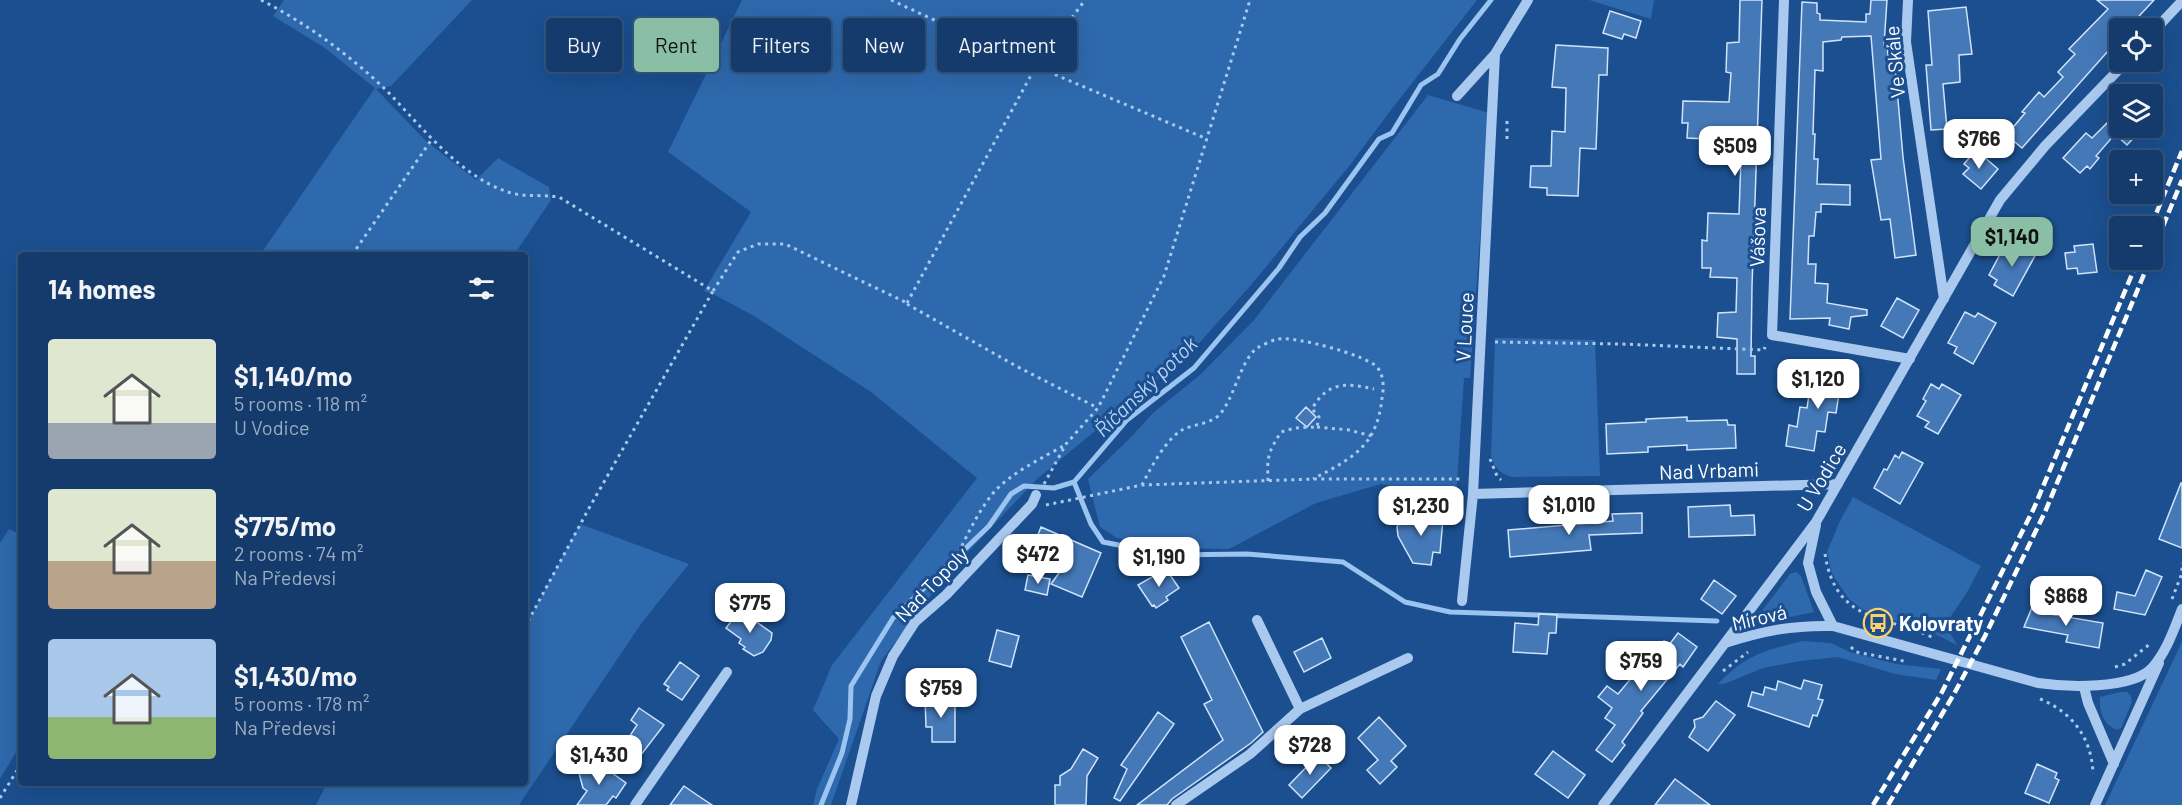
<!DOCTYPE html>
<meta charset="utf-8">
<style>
:root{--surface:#143b6b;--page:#214673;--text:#f1f3f6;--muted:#9dadc1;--line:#33557e;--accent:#8abfa5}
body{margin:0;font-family:Barlow,sans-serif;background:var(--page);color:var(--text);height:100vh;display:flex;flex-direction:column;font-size:22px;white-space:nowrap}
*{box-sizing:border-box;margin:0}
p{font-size:20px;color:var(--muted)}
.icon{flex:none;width:33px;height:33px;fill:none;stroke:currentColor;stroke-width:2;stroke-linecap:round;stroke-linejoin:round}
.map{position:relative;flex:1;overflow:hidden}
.side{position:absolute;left:18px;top:252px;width:510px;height:534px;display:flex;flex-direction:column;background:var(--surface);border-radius:6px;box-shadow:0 6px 24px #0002,0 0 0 2px var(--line)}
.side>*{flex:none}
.banner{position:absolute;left:546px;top:18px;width:570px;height:54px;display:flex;gap:12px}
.controls{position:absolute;left:2109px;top:18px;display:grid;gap:12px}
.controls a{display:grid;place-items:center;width:54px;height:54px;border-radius:6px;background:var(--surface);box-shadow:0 6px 24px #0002,0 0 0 2px var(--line);font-size:30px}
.price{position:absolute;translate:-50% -51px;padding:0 14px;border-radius:12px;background:#fff;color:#222;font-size:20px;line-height:39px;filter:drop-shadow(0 2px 3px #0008)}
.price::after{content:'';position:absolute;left:50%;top:36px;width:18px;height:14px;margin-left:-9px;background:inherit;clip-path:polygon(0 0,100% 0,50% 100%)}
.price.current{background:var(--accent);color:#111}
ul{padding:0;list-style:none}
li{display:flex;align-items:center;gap:18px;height:150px;padding:0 30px}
li span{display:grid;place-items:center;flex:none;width:168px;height:120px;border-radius:6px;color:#555}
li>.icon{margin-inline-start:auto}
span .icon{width:72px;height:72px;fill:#fffc;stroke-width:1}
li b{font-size:26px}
h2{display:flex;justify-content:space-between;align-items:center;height:72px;padding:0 30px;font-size:26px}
.pill{padding:0 21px;border-radius:6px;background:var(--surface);box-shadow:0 6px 24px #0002,0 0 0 2px var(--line);font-size:21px;line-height:54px}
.pill.current{background:var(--accent);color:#111}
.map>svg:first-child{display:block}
</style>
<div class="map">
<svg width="2182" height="805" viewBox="0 0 2182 805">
<rect width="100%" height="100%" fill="#1b4f8f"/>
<path fill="#2e69ad" d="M284,0H472L391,86L376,89L426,141L476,180L498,158L549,187L551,200L514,255H260L375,88L325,48L273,16Z
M742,0H1477L1391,110L1350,165L1251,285L1193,350L1037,479L948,573L881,661L831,805H813L817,789L839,739L813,710L832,665L977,478L871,392L754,316L717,296L704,291L751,212L668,152Z
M1589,0H1654L1651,19Z
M1428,95L1489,113L1470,378H1464L1456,497L1381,484L1316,503L1229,549L1163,548L1117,538L1100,527L1088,479L1132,436L1153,413L1201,374L1254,320Z
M1495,338L1595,340L1600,476L1512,477C1500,474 1494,467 1491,455Z
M1853,497L1981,566L1966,594L1944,626L1949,631L1957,645L1937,635L1862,609L1849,599L1832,574L1827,552L1840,521Z
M580,524L689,564L643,621L519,805H316L327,783H525V627Z
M9,529L21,535V744L0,779V543Z
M1796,572L1801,576L1814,612L1762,623L1758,616L1790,574Z
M1802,641L1831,643L1850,652L1896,664L1941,669L1936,680L1895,674L1838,657L1800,661L1763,668L1724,684H1718C1746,655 1763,651 1802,641Z
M2182,641V805H2105L2173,661Z
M2120,692H2127L2131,696L2132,702L2121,728L2117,730C2103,725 2099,711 2100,697Z"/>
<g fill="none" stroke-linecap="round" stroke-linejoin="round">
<path stroke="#9cc4f0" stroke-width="5" d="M1074,482L1091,524L1103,542L1170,555L1247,554L1343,562L1405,602L1450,612L1717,621
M821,805L842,753L850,719L851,686L893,618L989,526L1011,494L1024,486L1054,488L1074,482L1127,420L1194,368L1279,268L1300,237L1325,213L1379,139L1392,133L1421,85L1438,74L1460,39L1491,0"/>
</g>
<path fill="#4478b7" stroke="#cfe3fa" stroke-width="1.5" d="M1740,0H1762L1752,286L1751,356H1755V374H1737V339L1717,337L1718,313L1736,312L1737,278L1710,277L1711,268H1702V240L1707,241L1708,213L1739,214L1741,159L1728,158L1729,140L1687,138L1688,123H1682L1683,101L1729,102L1731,73L1726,72L1727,43L1739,42Z
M1871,0H1887L1884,45L1887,44L1888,55L1894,54L1903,157L1916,255L1895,258L1890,219L1881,220L1871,160L1881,159L1871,36L1842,37L1841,40L1823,42V71L1815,70L1813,134H1815L1814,159H1818L1817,184L1850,185V205L1821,204V212H1816L1814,236H1809L1808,264H1816L1815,283L1828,284L1827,303L1867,310V315L1851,317L1849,329L1829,325L1830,318L1790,319L1802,2L1817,3V13L1820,14V20L1866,22V14H1870Z
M2097,0H2154L2128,28H2120V38L2117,41L2022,148L2010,138L2013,134L2010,131L2025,113L2022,112L2039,92L2044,97L2063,77L2058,72L2075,54L2069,49L2108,9Z
M1966,7L1972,54L1959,55L1960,82L1943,84L1947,129L1931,130L1926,65H1932L1928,11Z
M1610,11L1641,21L1636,38L1624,34L1622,39L1603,33Z
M1556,45L1608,48L1607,75H1599L1596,149L1580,148L1578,196L1547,195V188L1530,187L1531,166H1551L1552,131L1565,132L1566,88L1552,87Z
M2120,110V128H2143L2127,145L2115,134L2096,156L2099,158L2090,169L2087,166L2080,173L2063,158L2086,133L2092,138Z
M1976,150L1998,169L1981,189L1963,174L1969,168L1964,164Z
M2006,243L2016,249L2019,244L2036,254L2013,296L1994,285L1997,280L1989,275Z
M2093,244L2097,272L2078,274L2077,268L2067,269L2065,253L2075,252L2074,246Z
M1897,298L1919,310L1903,338L1881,326Z
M1965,312L1975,317L1978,313L1996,323L1973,364L1954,353L1957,347L1948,343Z
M1821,369L1850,374L1847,395L1839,394L1836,413L1828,412L1825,432L1817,431L1814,451L1786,446L1789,425L1797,427L1800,407L1807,408L1810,388L1818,389Z
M1931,384L1939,389L1942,384L1961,395L1938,434L1925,427L1929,422L1917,416L1926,401L1923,399Z
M1306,407L1316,417L1307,427L1296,418Z
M1687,417V421L1727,420L1728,425H1735L1736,448L1687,450V445L1648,447V452L1607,454L1606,424L1646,422V419Z
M1902,452L1923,463L1900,504L1874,488L1884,469L1887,470L1895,455L1899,458Z
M2181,483H2182V548L2159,539Z
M1730,505L1731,516L1754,515L1755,535L1689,537L1688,507Z
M1642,513V533L1589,535L1591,550L1510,557L1508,530L1613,521L1612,514Z
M1406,515L1443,519L1440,553L1433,552L1431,565L1413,563L1398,536L1397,527L1401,519Z
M1041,527L1101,553L1082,597L1051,584L1069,559L1034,545Z
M1166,569L1179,588L1166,597L1168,600L1156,608L1154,605L1152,606L1138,585Z
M2146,570L2162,577L2145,615L2114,609L2117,592L2135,596Z
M1028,575L1050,579L1047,595L1025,590Z
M1714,580L1736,596L1722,614L1701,599Z
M2033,605L2050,608L2049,614L2103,623L2099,648L2066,642L2068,635L2024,627Z
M740,610L772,633L771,640L763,652L754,656L743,649L745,647L739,643L741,639L726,628Z
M1539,614L1557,615L1556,633H1549L1547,654L1513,652L1515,623L1538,625Z
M1209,622L1263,732L1251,743L1172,799L1167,805H1137L1223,740L1204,704L1212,700L1181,637Z
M997,630L1019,636L1011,667L989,661Z
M1678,633L1697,647L1683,667L1680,664L1641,711L1643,713L1622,742L1625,745L1612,762L1596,750L1615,725L1605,718L1612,708L1598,697L1607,686L1618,694L1648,658L1651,660L1664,641L1669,645Z
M1322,638L1331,658L1304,672L1294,652Z
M680,662L699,676L682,700L667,690L669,687L664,684Z
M1804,680L1822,685L1818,699L1823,700L1817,716L1813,715L1809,727L1748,706L1752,692L1763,695L1765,687L1776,690L1778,681L1801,689Z
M925,698H955V742H932V727H926Z
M1716,701L1735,715L1708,751L1689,737L1695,727L1694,720L1703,717Z
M639,708L664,725L640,756L624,745L637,725L631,720Z
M1158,712L1174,724L1120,801L1114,798L1127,769L1121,765Z
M1379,717L1406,746L1391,761L1397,767L1380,784L1367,770L1378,760L1358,738Z
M1083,749L1098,758L1087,776L1086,805H1055V785H1060V776L1071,769Z
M1553,751L1585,775L1568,798L1535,774Z
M1318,755L1331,768L1302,798L1289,785Z
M598,763L626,783L616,798L613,796L606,805H577L587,791L583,788L579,773L591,764L596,765Z
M2037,764L2057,773L2055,778L2059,780L2049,803L2025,793Z
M1675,779L1710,805H1655Z
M684,786L697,795L712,805H670Z"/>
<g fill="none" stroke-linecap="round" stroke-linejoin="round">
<path stroke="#a9c9ee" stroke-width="3" stroke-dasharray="3 4.5" stroke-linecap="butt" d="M261,0C306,23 351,56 387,91C421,126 458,174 505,191C523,198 540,194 559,197L713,291L588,510L525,627
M891,0L1023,61L1207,139
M1507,139V121
M352,255L432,139
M713,291L738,252L758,244H785L907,303
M907,303L1036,66L1085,0
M907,304L1016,366L1098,408
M1495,342L1622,344L1764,350L1765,347
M1317,427L1349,430L1372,436
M1490,459L1497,476L1501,480
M1268,481C1267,456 1268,453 1281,432L1295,428L1317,427L1319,417L1312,409C1327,381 1348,383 1374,389
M1044,484L1066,444L1098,408L1164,276L1250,0
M1142,485C1150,469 1166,439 1182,430C1193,424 1211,424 1219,415C1234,400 1240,361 1257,348C1263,345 1272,340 1278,339C1295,336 1366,355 1377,367C1384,375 1384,388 1382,398C1377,446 1353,458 1313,479
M1046,505L1142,485L1313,479H1460
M1825,554C1836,624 1884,614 1934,638
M952,566C964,542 976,514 994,492C1011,473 1042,458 1065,445
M2172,599L2182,573V563
M1851,647L1856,652L1904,661
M2115,667L2125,664L2151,643
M1723,671L1748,652
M2040,699C2072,712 2092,738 2093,774
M0,798L21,764"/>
<path stroke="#a9c9ee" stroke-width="10" d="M1784,0L1772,335L1910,359
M1908,0L1906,42L1944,299
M2152,33L2182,1
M1457,96L1495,54L1528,0
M1473,494L1838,484
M1816,525L1808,563L1816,592L1833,626
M1462,601L1473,494L1495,54
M1257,620L1300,709
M1725,643C1763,631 1792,625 1833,626L2038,683C2066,687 2131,690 2152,668C2167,651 2174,629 2182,609
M2084,687L2088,703L2114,764
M635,805L727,672
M851,805L876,696L893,656L915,622L946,595L1032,504L1036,495
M1176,805L1250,754L1300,709L1408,658
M1603,805L1816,522L2000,200L2045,146L2126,62
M2095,805L2159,663"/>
<path stroke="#fff" stroke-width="4.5" stroke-dasharray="10 4.5" stroke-linecap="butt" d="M2151,226L2182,151
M2152,253L2182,180
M1873,805L1942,692L2034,508L2138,260
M1888,805L1954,694L1985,636L2045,512L2150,260"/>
</g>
<defs>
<g id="bus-ring" transform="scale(1.5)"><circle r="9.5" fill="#1b4f8f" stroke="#ffd166" stroke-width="1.5"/><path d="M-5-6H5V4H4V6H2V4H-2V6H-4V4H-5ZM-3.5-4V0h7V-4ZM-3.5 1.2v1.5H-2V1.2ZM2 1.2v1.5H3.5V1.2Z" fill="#ffd166"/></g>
</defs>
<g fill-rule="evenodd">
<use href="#bus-ring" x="1878" y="623"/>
</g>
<g text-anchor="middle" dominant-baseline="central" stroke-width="6" stroke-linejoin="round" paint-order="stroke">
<g font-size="20" fill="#fff" stroke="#1b4f8f">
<text transform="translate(1894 62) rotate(-95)">Ve Skále</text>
<text transform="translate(1757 237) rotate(-88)">Vášova</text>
<text transform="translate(1464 327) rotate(-87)">V Louce</text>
<text transform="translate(1709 470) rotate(-2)">Nad Vrbami</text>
<text transform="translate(1821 477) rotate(-59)">U Vodice</text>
<text transform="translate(931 584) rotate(-46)">Nad Topoly</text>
<text transform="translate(1759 617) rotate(-13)">Mírová</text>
</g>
<g font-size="20" font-weight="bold" fill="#fff" stroke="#1b4f8f" text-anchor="start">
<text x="1899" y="623">Kolovraty</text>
</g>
<g font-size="21" font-style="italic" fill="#b5d3f5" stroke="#1b4f8f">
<text transform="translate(1145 386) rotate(-44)">Říčanský potok</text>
</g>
</g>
</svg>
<div class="controls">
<a><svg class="icon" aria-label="locate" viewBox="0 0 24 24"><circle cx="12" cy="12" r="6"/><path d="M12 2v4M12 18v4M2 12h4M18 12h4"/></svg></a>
<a><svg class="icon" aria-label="layers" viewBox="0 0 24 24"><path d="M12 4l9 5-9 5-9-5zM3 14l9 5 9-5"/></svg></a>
<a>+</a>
<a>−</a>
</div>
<b class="price" style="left:1979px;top:170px">$766</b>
<b class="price" style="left:1735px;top:177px">$509</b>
<b class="price current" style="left:2012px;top:268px">$1,140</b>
<b class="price" style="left:1818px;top:410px">$1,120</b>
<b class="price" style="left:1569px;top:536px">$1,010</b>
<b class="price" style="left:1421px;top:537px">$1,230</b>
<b class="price" style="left:1038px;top:585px">$472</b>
<b class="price" style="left:1159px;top:588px">$1,190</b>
<b class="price" style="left:2066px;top:627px">$868</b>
<b class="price" style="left:750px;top:634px">$775</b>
<b class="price" style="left:1641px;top:692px">$759</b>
<b class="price" style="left:941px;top:719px">$759</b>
<b class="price" style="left:1310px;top:776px">$728</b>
<b class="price" style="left:599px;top:786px">$1,430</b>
<div class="banner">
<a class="pill">Buy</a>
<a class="pill current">Rent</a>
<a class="pill">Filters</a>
<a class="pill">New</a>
<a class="pill">Apartment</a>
</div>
<section class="side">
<h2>14 homes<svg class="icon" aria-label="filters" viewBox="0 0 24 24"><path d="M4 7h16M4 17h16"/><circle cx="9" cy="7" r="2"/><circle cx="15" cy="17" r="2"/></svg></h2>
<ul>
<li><span style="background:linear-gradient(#dfe7d0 70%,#9aa5b1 0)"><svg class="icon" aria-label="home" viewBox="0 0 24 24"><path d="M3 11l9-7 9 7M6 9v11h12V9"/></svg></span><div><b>$1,140/mo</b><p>5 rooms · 118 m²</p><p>U Vodice</p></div></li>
<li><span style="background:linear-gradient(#dfe7d0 60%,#b9a48a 0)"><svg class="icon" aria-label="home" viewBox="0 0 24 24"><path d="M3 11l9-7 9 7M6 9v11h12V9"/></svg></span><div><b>$775/mo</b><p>2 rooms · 74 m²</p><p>Na Předevsi</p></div></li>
<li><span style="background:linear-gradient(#a9c7e8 65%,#8fb573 0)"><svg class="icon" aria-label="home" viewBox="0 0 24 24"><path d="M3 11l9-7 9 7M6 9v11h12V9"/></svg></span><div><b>$1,430/mo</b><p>5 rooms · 178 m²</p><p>Na Předevsi</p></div></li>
</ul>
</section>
</div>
